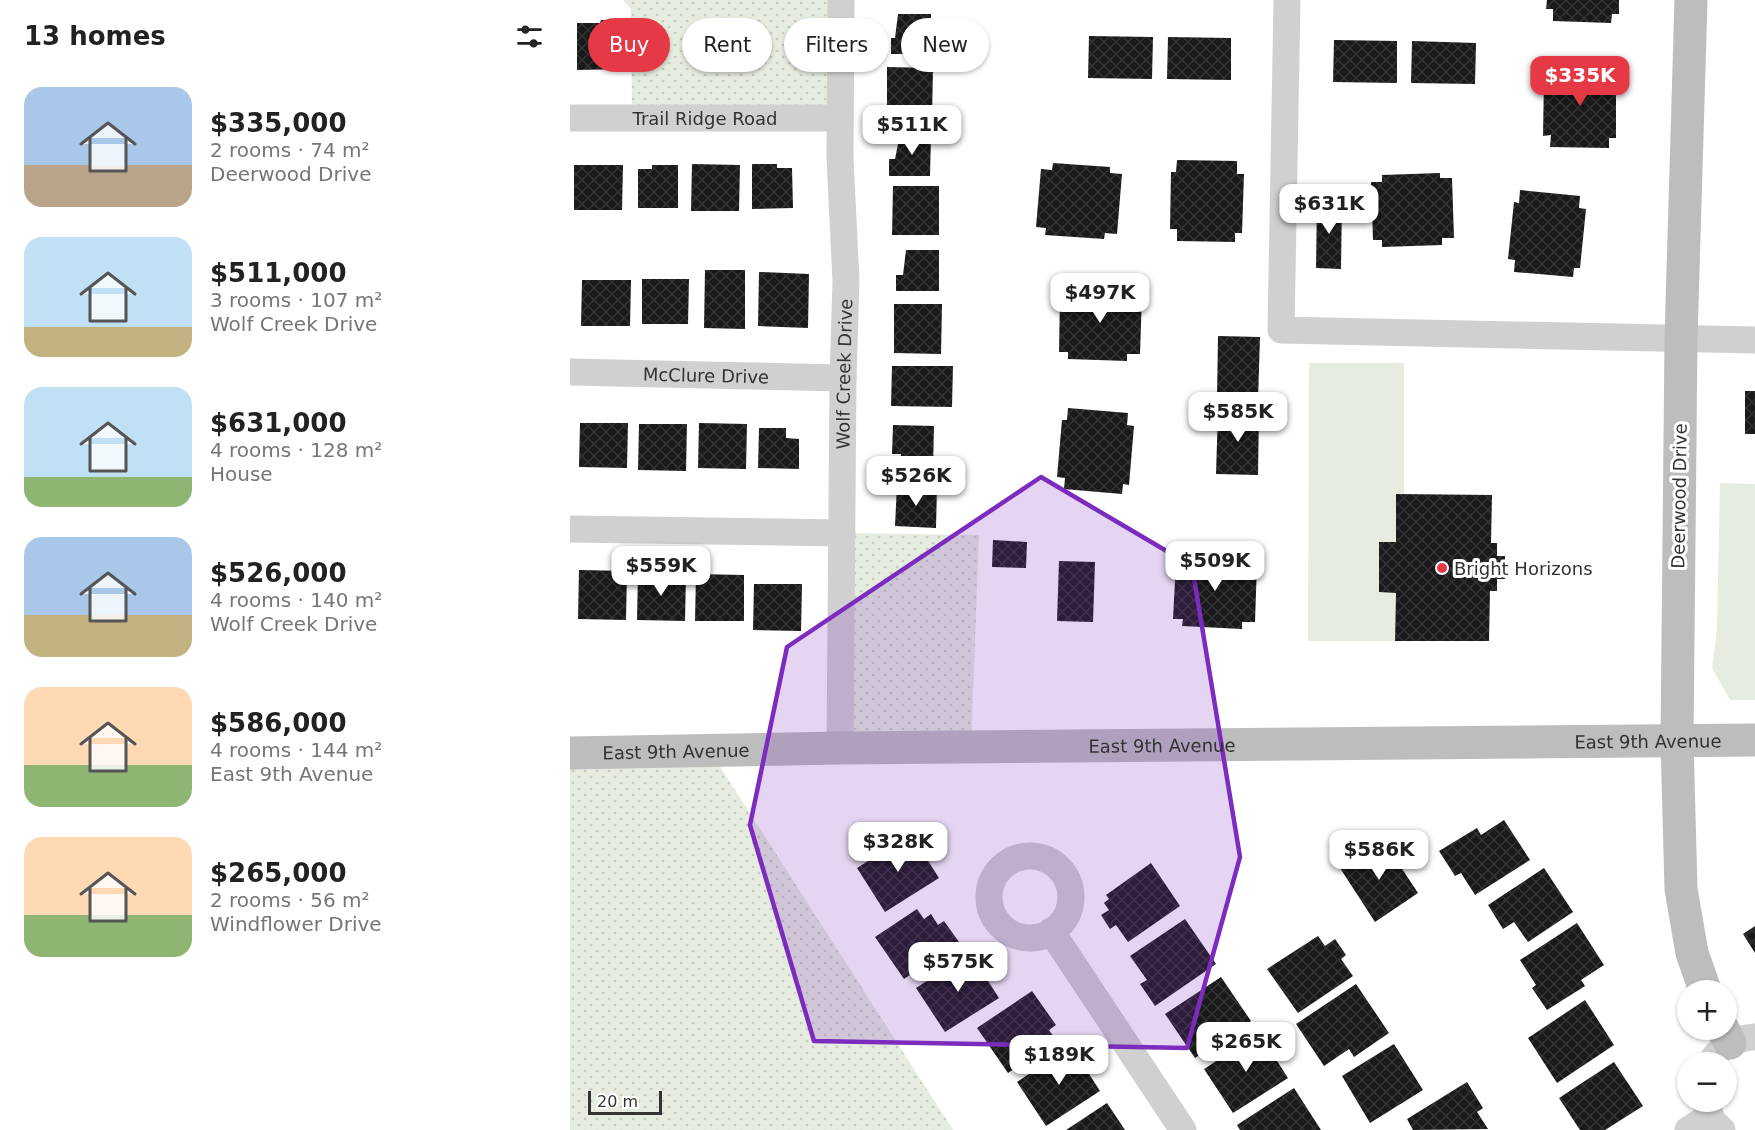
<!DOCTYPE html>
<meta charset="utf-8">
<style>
:root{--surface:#fff;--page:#f2f2f2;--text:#222;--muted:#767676;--accent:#e63946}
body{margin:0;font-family:"DejaVu Sans",sans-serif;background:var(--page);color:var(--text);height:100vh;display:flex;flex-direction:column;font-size:22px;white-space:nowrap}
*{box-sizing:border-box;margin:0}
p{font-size:20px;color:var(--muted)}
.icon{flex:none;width:33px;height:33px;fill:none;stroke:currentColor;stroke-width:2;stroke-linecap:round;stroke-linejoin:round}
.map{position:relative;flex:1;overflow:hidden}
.details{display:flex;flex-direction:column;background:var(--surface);width:570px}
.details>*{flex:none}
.guide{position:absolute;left:18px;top:18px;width:570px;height:54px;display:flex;gap:12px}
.controls{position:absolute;left:1107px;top:980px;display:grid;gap:12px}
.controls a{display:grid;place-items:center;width:60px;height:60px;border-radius:50%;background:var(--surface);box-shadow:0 2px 4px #0004;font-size:30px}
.scale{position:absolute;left:18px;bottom:15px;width:74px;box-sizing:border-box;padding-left:6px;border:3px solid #333;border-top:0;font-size:16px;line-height:21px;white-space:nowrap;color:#333;-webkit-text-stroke:4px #fff;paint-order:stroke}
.price{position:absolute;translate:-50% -51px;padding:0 14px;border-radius:12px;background:#fff;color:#222;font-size:20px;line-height:39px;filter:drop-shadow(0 2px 3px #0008)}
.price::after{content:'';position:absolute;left:50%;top:36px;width:18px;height:14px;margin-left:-9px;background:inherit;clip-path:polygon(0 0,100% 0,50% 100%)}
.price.selected{background:var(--accent);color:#fff}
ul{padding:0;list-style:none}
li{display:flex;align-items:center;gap:18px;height:150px;padding:0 24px}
li span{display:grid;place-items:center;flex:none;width:168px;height:120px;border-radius:18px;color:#555}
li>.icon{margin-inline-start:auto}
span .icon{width:72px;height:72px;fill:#fffc;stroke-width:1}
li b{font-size:26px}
h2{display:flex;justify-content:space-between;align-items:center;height:72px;padding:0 24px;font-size:26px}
.chip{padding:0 21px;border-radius:27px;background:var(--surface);box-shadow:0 2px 4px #0004;font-size:21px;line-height:54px}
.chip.selected{background:var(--accent);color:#fff}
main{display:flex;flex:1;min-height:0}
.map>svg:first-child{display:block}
</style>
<main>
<section class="details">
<h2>13 homes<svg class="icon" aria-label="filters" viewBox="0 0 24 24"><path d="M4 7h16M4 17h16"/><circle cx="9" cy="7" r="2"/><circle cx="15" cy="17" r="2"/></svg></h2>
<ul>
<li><span style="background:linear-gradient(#a9c7e8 65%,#b9a48a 0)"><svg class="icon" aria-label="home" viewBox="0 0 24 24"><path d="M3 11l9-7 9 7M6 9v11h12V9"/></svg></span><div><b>$335,000</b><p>2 rooms · 74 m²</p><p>Deerwood Drive</p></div></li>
<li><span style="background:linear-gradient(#bfe0f5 75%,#c2b280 0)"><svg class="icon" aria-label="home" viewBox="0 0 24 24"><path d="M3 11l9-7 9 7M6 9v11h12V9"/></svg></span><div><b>$511,000</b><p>3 rooms · 107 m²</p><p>Wolf Creek Drive</p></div></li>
<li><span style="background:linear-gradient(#bfe0f5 75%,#8fb573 0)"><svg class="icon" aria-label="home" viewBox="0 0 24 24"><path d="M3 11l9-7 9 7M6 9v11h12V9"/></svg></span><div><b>$631,000</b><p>4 rooms · 128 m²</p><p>House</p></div></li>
<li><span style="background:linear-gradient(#a9c7e8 65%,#c2b280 0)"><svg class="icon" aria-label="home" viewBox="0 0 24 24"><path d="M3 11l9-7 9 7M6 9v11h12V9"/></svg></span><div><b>$526,000</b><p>4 rooms · 140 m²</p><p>Wolf Creek Drive</p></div></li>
<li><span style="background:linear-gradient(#ffd9b3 65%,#8fb573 0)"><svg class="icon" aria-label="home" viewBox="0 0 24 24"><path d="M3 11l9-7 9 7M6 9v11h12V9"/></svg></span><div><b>$586,000</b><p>4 rooms · 144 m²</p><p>East 9th Avenue</p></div></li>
<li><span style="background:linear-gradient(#ffd9b3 65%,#8fb573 0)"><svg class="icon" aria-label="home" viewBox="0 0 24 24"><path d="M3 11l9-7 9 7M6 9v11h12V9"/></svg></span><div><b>$265,000</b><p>2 rooms · 56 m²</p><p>Windflower Drive</p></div></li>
</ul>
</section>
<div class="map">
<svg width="1185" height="1130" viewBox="0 0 1185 1130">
<defs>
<pattern id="grass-dots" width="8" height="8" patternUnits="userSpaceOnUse" patternTransform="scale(1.5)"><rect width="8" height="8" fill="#e6ecdf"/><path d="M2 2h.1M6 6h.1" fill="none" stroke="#c6cbc0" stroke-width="1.8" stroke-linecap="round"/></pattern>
<pattern id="building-cross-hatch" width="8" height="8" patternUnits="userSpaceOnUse" patternTransform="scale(1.5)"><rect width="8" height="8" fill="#1a1a1a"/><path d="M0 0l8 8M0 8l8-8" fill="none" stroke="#333"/></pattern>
</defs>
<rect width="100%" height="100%" fill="#fff"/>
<path fill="url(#grass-dots)" d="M53,0H271L270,118H62L61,10Z
M272,533L409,535L401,747L270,748Z
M140,751L383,1130H0V753Z"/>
<path fill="#e6ecdf" d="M739,363H834V494H826V542L809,543V592L826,593L825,641H738Z
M1150,483L1185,484V700H1160L1142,668L1147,629Z"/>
<path fill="url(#building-cross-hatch)" d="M977,0H1049V14H1042L1041,23L983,21V9H976Z
M328,14H361L360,54H321V38H325Z
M31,20H56V69L7,70V23H30Z
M519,36L583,37L582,79L518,78Z
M598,37L661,38V80L597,79Z
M764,40L827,41V83L763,82Z
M842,41L906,43L905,84L841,83Z
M980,66L1040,67V79H1046V138H1039V148L980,147L981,135L973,136L974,78H979Z
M317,67L363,68L362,117H317Z
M330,134L361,135L360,176H319V159H325Z
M607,160L667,161V174H674L672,233H665V242L607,241V229H600L601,172H606Z
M483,163L540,167V173L552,174L547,234L535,233L534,239L475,235L476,228L466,227L471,169L482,170Z
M122,164L170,165L169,211H121Z
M182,164H207V168H222L223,208L182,209Z
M4,165H53L52,210H4Z
M82,165H108V208H68V169H82Z
M870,173V178H882L884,238H872V245L812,247V240H803L801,182H812V175Z
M323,186H369V235H322Z
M950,190L1010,196L1009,208L1016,209L1010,268H1004L1003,277L944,272L945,260L938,259L944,202L949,203Z
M747,201L772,202L771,269L746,268Z
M336,250H369V291H326V275H333Z
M135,270H175V329L134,328Z
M189,272L239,274L238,328L188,326Z
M72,279H119L118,324H72Z
M12,280H61L60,326H11Z
M502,287L560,288V294H572L570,354H557V361L498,359V352H489L490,294H502Z
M324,304H372L371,354L324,353Z
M648,336L690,337L688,400L647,399Z
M322,366H383L382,407L321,406Z
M1175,391H1185V434H1175Z
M498,408L558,413L557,425L564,426L559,485L553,484L552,494L494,489L495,478L487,477L492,420H497Z
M648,411H689L688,475L646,474Z
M10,423H58L57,468L9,467Z
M129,423L177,424L176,469L128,468Z
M69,424H117L116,471L68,470Z
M323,425L364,426L363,468L330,467L331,454H322Z
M189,428H216V438L229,439V469L188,468Z
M327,485L367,487L366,528L325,526Z
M826,494L922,495L921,543H927V556H935V579H927V591H920L919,641H825L826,593L809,592V542H826Z
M423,540L457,542L456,568L422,567Z
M618,555L675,557V562L687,563L685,622H672V629L612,626L613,619H603L606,561H617Z
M489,561L525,562L523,622L487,621Z
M9,570L57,571L56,620L8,619Z
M68,573L116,574L115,621L67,620Z
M126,574L174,575V621H125Z
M184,584H232L231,631L183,630Z
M934,820L960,860L905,895L891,873L885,876L869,851L907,828L911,835Z
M341,834L369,878L315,912L287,868Z
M813,840L848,893L805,922L770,868Z
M581,863L610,906L558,942L546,925L540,929L531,915L539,910L534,903L539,899L536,895Z
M974,868L1003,912L958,942L944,922L933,929L918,905Z
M347,909L354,919L361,914L368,925L374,921L389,942L334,979L305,937Z
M615,919L646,964L585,1006L570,984L577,980L560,956Z
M1007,923L1034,965L1011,980L1015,986L977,1010L962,988L966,985L950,960Z
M1185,926V953L1173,934Z
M748,936L755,946L765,939L776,955L771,959L783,976L728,1013L697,969Z
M400,953L429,998L375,1032L346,988Z
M651,977L681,1021L625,1058L595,1014Z
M786,984L819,1033L784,1057L779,1049L754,1066L726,1024Z
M462,991L486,1025L479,1030L486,1040L438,1073L407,1028Z
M1015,1000L1044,1045L987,1083L958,1038Z
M689,1033L718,1078L663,1113L634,1069Z
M824,1044L853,1090L800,1123L772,1076Z
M501,1046L530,1091L476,1126L447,1082Z
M1044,1062L1073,1106L1035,1130H1010L989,1098Z
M897,1082L913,1108L907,1112L918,1129L843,1130L837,1119Z
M724,1088L751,1130H670L667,1125Z
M537,1103L555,1130H496Z"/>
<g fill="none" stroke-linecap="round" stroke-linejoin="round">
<g stroke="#d0d0d0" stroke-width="27">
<path d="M717,0L711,330L1185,340"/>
<path id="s1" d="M0,118H270"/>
<path id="s2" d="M0,372L273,378"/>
<path d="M0,529L272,533"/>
<path id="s3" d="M270,748L273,378L276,281L270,158L271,0"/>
<circle cx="460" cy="897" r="41"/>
<path d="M481,931L613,1130"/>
<path d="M1141,1062C1150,1046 1167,1038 1185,1037"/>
<path d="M1135,1101L1142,1120L1152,1130"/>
<path d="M1118,1130L1140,1116"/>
</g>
<g stroke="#bdbdbd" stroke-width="33">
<path d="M1121,0L1111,339L1107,741L1111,889L1122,953L1135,990"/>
<path id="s4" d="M0,753L270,748L1185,740"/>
<path d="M1153,1029L1160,1043"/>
</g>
</g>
<path fill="#7b2cbf" fill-opacity="0.2" stroke="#7b2cbf" stroke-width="4.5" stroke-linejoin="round" d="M471,477L622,566L670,857L617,1048L244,1041L180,825L217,647Z"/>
<circle fill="#e63946" stroke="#fff" stroke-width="2" cx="872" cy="568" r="6"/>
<g text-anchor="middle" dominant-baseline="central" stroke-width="6" stroke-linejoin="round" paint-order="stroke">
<g font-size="18" fill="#333" stroke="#fff">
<text stroke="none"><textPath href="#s1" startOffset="135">Trail Ridge Road</textPath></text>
<text stroke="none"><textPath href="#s3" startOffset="374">Wolf Creek Drive</textPath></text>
<text stroke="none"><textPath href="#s2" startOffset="136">McClure Drive</textPath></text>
<text transform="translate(1109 496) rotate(-89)">Deerwood Drive</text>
<text stroke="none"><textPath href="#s4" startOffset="1078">East 9th Avenue</textPath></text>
<text stroke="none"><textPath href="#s4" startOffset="592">East 9th Avenue</textPath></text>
<text stroke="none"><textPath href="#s4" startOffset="106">East 9th Avenue</textPath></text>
</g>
<g font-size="18" fill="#333" stroke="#fff" text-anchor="start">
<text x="884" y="568">Bright Horizons</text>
</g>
</g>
</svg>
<div class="controls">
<a>+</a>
<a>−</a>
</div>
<div class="scale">20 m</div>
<b class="price selected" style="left:1010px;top:107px">$335K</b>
<b class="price" style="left:342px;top:156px">$511K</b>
<b class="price" style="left:759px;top:235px">$631K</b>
<b class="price" style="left:530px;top:324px">$497K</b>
<b class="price" style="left:668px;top:443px">$585K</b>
<b class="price" style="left:346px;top:507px">$526K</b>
<b class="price" style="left:645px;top:592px">$509K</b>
<b class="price" style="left:91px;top:597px">$559K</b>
<b class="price" style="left:328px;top:873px">$328K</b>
<b class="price" style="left:809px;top:881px">$586K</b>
<b class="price" style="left:388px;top:993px">$575K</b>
<b class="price" style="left:676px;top:1073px">$265K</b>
<b class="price" style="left:489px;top:1086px">$189K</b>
<div class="guide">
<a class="chip selected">Buy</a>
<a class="chip">Rent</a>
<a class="chip">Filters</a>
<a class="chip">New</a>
</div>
</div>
</main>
